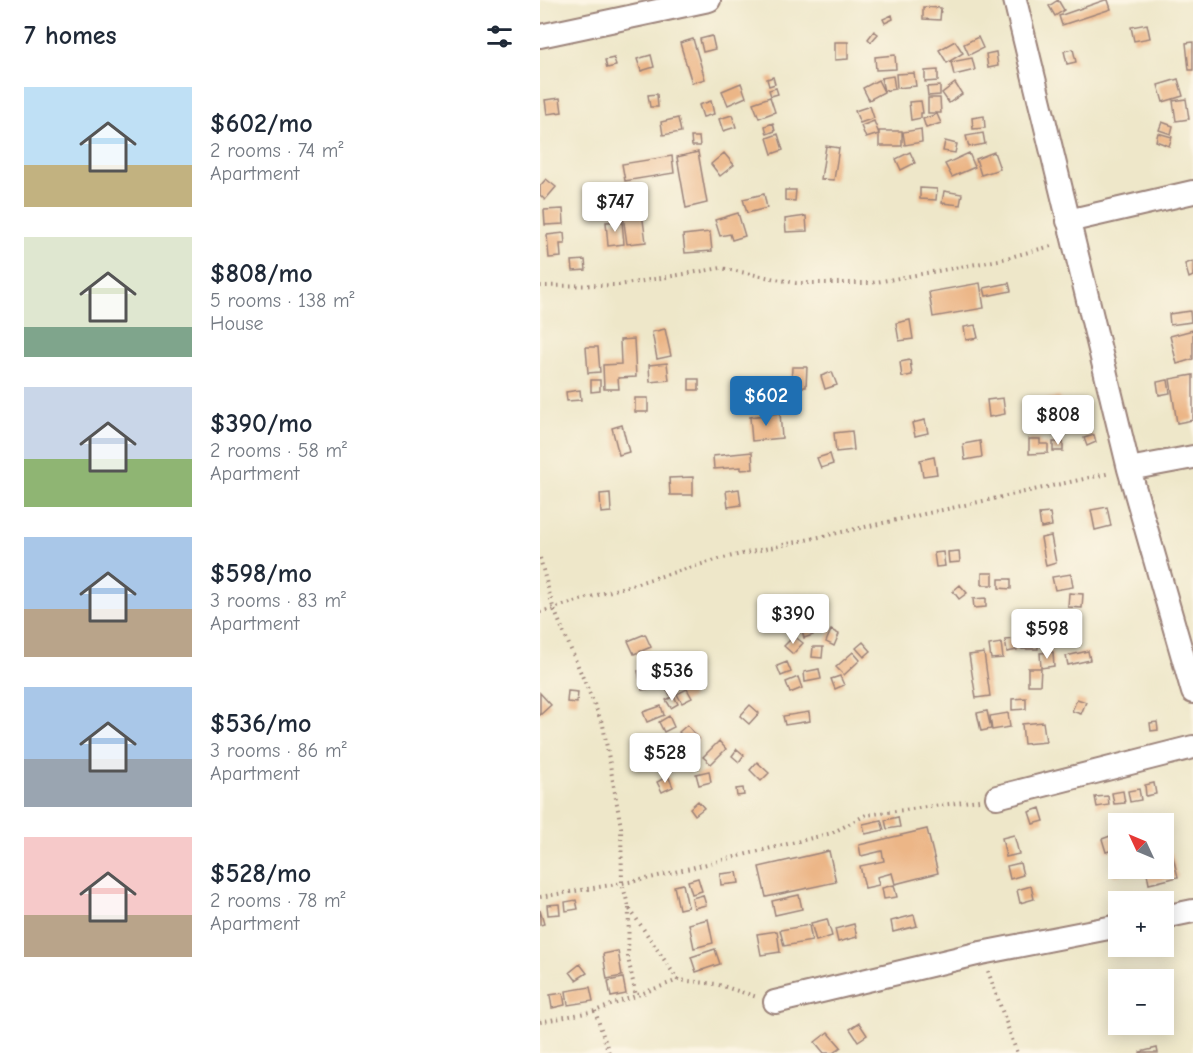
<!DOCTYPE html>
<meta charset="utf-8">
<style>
:root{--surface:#fff;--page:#f2f2f3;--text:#1f2937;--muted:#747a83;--accent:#1f6fb2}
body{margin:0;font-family:"Comic Neue",sans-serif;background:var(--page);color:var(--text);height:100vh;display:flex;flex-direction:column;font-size:22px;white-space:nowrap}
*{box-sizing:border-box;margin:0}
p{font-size:20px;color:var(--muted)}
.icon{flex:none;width:33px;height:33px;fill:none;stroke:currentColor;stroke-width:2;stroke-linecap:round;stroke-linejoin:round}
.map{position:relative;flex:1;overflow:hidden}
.panel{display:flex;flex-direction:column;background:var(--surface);width:540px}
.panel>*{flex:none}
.needle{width:39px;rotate:314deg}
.fabs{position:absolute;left:568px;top:813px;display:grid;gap:12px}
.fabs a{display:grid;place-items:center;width:66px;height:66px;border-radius:0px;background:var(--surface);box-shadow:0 3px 15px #0003;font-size:30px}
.price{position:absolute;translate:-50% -51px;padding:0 14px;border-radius:6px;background:#fff;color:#222;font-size:20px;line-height:39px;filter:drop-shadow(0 2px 3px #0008)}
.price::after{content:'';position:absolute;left:50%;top:36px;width:18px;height:14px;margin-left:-9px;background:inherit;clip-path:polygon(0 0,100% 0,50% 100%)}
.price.active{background:var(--accent);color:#fff}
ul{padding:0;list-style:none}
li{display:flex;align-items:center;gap:18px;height:150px;padding:0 24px}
li span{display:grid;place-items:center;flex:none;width:168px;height:120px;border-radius:0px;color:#555}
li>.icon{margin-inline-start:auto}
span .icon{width:72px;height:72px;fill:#fffc;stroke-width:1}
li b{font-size:26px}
h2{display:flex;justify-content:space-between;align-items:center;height:72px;padding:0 24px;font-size:26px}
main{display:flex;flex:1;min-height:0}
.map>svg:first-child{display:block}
</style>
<main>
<section class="panel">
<h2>7 homes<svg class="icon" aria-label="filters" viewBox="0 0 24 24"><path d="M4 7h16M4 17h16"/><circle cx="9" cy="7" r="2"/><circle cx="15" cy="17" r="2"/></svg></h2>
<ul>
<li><span style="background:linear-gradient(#bfe0f5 65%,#c2b280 0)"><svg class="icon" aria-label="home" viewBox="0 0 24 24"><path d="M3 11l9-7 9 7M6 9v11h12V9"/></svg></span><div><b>$602/mo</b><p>2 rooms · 74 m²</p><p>Apartment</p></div></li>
<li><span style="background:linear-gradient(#dfe7d0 75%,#7fa58c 0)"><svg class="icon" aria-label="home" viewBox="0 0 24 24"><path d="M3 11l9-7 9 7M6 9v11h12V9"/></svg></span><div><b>$808/mo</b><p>5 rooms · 138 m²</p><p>House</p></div></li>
<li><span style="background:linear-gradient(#c9d6e8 60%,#8fb573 0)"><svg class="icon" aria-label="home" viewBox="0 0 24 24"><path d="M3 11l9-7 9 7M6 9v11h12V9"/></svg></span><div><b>$390/mo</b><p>2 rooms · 58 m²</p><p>Apartment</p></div></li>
<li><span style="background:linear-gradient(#a9c7e8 60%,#b9a48a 0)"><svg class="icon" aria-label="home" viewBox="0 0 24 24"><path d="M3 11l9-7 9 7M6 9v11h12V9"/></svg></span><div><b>$598/mo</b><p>3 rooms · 83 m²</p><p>Apartment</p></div></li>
<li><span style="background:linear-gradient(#a9c7e8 60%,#9aa5b1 0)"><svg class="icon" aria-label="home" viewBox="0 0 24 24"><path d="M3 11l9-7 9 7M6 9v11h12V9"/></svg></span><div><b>$536/mo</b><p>3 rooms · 86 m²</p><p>Apartment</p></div></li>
<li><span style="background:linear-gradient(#f6c9c9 65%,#b9a48a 0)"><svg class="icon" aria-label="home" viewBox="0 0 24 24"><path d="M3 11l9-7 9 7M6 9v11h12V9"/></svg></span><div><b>$528/mo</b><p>2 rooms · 78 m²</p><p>Apartment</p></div></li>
</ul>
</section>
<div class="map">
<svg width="653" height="1053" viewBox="0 0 653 1053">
<rect width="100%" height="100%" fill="#fcf5e5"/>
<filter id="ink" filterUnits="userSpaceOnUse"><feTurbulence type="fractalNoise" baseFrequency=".0167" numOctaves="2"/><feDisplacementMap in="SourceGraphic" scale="12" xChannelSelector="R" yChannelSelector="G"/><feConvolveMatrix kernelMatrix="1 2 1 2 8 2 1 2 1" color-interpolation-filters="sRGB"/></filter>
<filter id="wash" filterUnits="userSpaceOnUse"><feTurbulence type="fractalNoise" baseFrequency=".008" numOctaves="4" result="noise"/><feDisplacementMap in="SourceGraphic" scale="24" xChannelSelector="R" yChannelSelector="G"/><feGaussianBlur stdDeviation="1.35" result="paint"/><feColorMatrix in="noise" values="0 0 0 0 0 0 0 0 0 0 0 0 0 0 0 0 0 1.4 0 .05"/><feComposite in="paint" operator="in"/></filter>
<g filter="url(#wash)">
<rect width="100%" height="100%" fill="#eee7c9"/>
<g id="blocks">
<path fill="#ecb687" d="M518,0L524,10L515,16L509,6Z
M565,0H568L571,9L522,25L519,16Z
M383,7L401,8L400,20L383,19Z
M352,15L353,19L345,23L343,19Z
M607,24L610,38L594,41L591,27Z
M334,31L338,34L331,42L328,39Z
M172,36L175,49L163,52L160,39Z
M438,37L443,48L429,55L424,44Z
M153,39L165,79L152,83L140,43Z
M415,41L423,53L407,63L399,50Z
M295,42H308V59L295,60Z
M653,42V70H649L646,43Z
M533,49L536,62L527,64L524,51Z
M456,52L458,66L448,68L446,54Z
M111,55L114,67L101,71L97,59Z
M355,55L356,69L336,70L335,57Z
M74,58L76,66L67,68L65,60Z
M432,58L435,70L414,75L411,62Z
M398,70V81L385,82V71Z
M374,73L376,86L357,88L356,74Z
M353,76L355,89L344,91L341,78Z
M233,77L235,84L229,86L227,79Z
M638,79L643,96L623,102L618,85Z
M338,80L344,92L329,100L323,88Z
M201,83L206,97L188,105L182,91Z
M415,83L422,94L409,103L402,93Z
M400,86V95L388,96L387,87Z
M236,88L238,94L231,96L229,90Z
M117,94L118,107H110L108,95Z
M230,97L235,112L219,118L213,103Z
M20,98L22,112L7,114L5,100Z
M388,98H400L401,113H388Z
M646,99L649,119L636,121L633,101Z
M171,101L174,114L163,117L159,105Z
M381,101L383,113H381V118L371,120L369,102Z
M330,106L334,118L320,123L315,111Z
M397,114L401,123L386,128L383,119Z
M192,115L196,127L183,131L179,119Z
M444,116L445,128L433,129L432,118Z
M138,118L141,132L123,135L121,122Z
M334,121L339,134L326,138L321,126Z
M622,122L633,126L631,134L619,130Z
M233,123L235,131L227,134L225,126Z
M381,129L382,142L365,145L363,132Z
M339,131H362V146H339Z
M443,133L445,144L429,147L426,136Z
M618,133L632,137L629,146L616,141Z
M238,134L243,150L232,154L227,138Z
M151,137H159L160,146H152Z
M405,141L417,144L415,153L403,151Z
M286,146L299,148L294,180L281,179Z
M158,152L167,203L146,208L137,157Z
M370,152L375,163L361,170L356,159Z
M454,152L460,169L441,175L436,159Z
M184,153L194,165L180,176L171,164Z
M429,153L435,167L412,177L405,164Z
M132,156L134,173L85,181L82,164Z
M6,179L16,187L5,200L0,195V186Z
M380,188L397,189L396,200L380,199Z
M245,190H256L255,201L245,200Z
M99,191L106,242L87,244L80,194Z
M404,191L422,194L420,205L402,203Z
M59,193H75V207L60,208Z
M224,194L227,208L207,213L203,199Z
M23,209L24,224L5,225L4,210Z
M198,213L205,236L192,240L190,234L180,236L175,220Z
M266,216L267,231L246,232L245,219Z
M82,221L84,244L68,246L66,222Z
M170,232L172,251L145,253L143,235Z
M24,233L25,244H20L21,257L9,258L7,235Z
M45,260L46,270L33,271L32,261Z
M653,261V276L649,278L645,264Z
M440,283L444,308L393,317L389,292Z
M469,283L471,291L446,296L444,288Z
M650,311L651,322L630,325L629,314Z
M370,320L373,339L359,341L356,323Z
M435,325L438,338L426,340L424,327Z
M125,329L131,356L117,359L112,332Z
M653,330V359L637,364L630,336Z
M94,339L96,377L78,378L79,389H64L63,365L81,364L80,340Z
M46,347H58L60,372L48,373Z
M370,360L372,375L362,377L360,362Z
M127,363L129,380L110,382L109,365Z
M252,367H267L266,387H251Z
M292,372L297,385L285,389L281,376Z
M653,375V420L637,423L630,379Z
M149,379H159V390H149Z
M51,380H60V391L51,392Z
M628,380L630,393L619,395L617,382Z
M40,390L41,400L27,401L26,392Z
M519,396L524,419L502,423L497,402Z
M95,398H108V412H95Z
M463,398L465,414L449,417L447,400Z
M240,413L242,438L212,441L210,417Z
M545,419L551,425L547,429L540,423Z
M385,420L388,433L375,436L372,423Z
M82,425L89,452L79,455L72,428Z
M312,431L314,450L296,452L294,433Z
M554,435L556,442L547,446L544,438Z
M489,439H500V444H508V453L489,454Z
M440,441L442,457L425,460L423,444Z
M513,442H523V451H513Z
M212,452L213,469L201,470V467L174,469L173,456Z
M290,454L293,464L281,468L277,458Z
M394,457L397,474L383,476L380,460Z
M153,477V495H130L129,478Z
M199,489L201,505L188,507L186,491Z
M70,493L71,512L61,513L60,494Z
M567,507L571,526L555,530L551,510Z
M510,513L512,526L501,528L499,514Z
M511,536L516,563L506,566L501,538Z
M419,551L420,562L409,563L408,552Z
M403,552L405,566L396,567L394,553Z
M442,573H453V585H442Z
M531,574L533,587L515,590L512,577Z
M459,579H471V589L459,588Z
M420,585L427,593L419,599L413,591Z
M529,593L543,594L542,608L528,607Z
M446,598V607L434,608L433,599Z
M495,619L504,631L497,636L488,624Z
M271,624L273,635L264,638L261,626Z
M291,630L299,634L294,646L286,642Z
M105,634L111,647L94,654L88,641Z
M254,636L263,643L253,654L244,646Z
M476,639L477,650L467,652L465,640Z
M482,639H498V649H482Z
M323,642L331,651L324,657L316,648Z
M461,643L463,658L451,659L449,645Z
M273,647H283L282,658L272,657Z
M548,651L550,660L528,665L526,656Z
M313,652L320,660L304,675L296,667Z
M513,652L514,666L501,668L500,653Z
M444,653L450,696L436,698L429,655Z
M247,662L251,672L241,676L237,666Z
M136,663L137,676L122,678L120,665Z
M488,668H501L500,685H488Z
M113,669L116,687L102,690L98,671Z
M279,669L281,679L265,682L264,672Z
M300,676L304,685L295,689L291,679Z
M258,677L262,688L250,693L246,682Z
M133,679L139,687L130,695L124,686Z
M147,689L152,698L142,703L137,694Z
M28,691L38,692L37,703L27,702Z
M0,693L11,705L0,715Z
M134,696L138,704L131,708L126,700Z
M486,698V709L472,710V699Z
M537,699L546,702L541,714L532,711Z
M210,705L219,713L209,724L200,716Z
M121,706L124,715L107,722L103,712Z
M447,711L451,729L441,731L437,713Z
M269,712L270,721L245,725L243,716Z
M468,713L470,727L452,730L450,716Z
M129,716L134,727L124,732L119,722Z
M503,722L506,742L484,744L482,724Z
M617,722L618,730L611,731L610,723Z
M147,725L159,739L151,746L139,732Z
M179,741L186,749L171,764L163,757Z
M197,749L204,755L199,762L192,756Z
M217,762L229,773L221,781L210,770Z
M169,771L171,782L159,785L156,774Z
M128,776L133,787L122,792L117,782Z
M614,783L616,794L606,796L605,785Z
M203,788L204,795L197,796L196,789Z
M599,789L601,800L590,802L588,791Z
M583,791L585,803L574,804L572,793Z
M568,796L569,805L557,807L555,797Z
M158,801L164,808L155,815L150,808Z
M500,808L504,821L493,824L489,812Z
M358,817L360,827L347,829L345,820Z
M341,820L344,830L325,834L323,824Z
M387,829L398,873L355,884L352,873L337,877L339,885L325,888L320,866L344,861L342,851L321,856L319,845Z
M474,835L479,854L466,857L462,838Z
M573,835L577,849L566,852L562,839Z
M289,851L296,882L226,897L219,867Z
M632,853L638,877L609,884L606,868H624V854Z
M579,862L582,874L574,876L572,863Z
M480,863L483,875L470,879L467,866Z
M197,872L199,883L181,885L180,874Z
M158,878L162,891L152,894L148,881Z
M143,884L148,907L139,909L134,886Z
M354,885L357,897L344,899L342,888Z
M491,886L494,899L480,903L477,890Z
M163,895L166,905L154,908L152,898Z
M259,895L262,909L235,915L232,901Z
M36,900L38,909L26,911L25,902Z
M19,904L20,914L8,915L7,905Z
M0,910L4,924L0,925Z
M374,915L377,926L353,932L351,921Z
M168,919L173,943L154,948L149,924Z
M287,919L292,936L276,941L271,923Z
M314,924L317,937L298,942L295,929Z
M269,925L272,941L244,946L240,930Z
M237,931L240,952L221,955L217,934Z
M175,949L180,964L156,972L151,957Z
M78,951L82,976L67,979L63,954Z
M40,964L47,973L36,980L30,972Z
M83,978L86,994L71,997L68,981Z
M50,987L53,1001L28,1005L26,991Z
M23,993L25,1005L12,1008L10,995Z
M319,1023L327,1035L318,1041L310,1029Z
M288,1032L301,1047L293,1053H284L275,1042Z
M617,1048L618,1053H600V1052Z"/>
</g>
</g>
<g filter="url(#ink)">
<use href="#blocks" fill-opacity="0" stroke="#9c837a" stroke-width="1.5"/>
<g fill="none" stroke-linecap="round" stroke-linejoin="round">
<g stroke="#9c837a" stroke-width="26">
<path id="street" d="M475,0L589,469L653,692
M0,36L169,0
M528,221L653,192
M589,469L653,457
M457,797L653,747
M624,917L653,911
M235,1002L441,953L579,926"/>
</g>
<path stroke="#9c837a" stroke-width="4" stroke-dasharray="1.5 4.5" stroke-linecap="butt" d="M0,286L79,285L181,268L256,283H331L459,260L515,245
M0,558L13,607L63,725L81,827L82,883L89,908L138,980
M0,612L179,559L571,473
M0,897L106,879L292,833L326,815L439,800
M89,908L88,958L96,996
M448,971L477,1053
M55,1011L69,1053
M0,1022L55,1011L138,980L176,984L217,997"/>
<use href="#street" stroke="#fff" stroke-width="22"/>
</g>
</g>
</svg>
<div class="fabs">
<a><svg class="needle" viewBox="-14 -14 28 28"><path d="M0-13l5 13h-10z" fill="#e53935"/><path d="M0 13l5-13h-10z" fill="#747a83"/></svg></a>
<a>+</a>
<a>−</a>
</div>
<b class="price" style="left:75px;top:233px">$747</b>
<b class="price active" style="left:226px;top:427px">$602</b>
<b class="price" style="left:518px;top:446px">$808</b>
<b class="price" style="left:253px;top:645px">$390</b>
<b class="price" style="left:507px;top:660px">$598</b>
<b class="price" style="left:132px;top:702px">$536</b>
<b class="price" style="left:125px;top:784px">$528</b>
</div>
</main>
